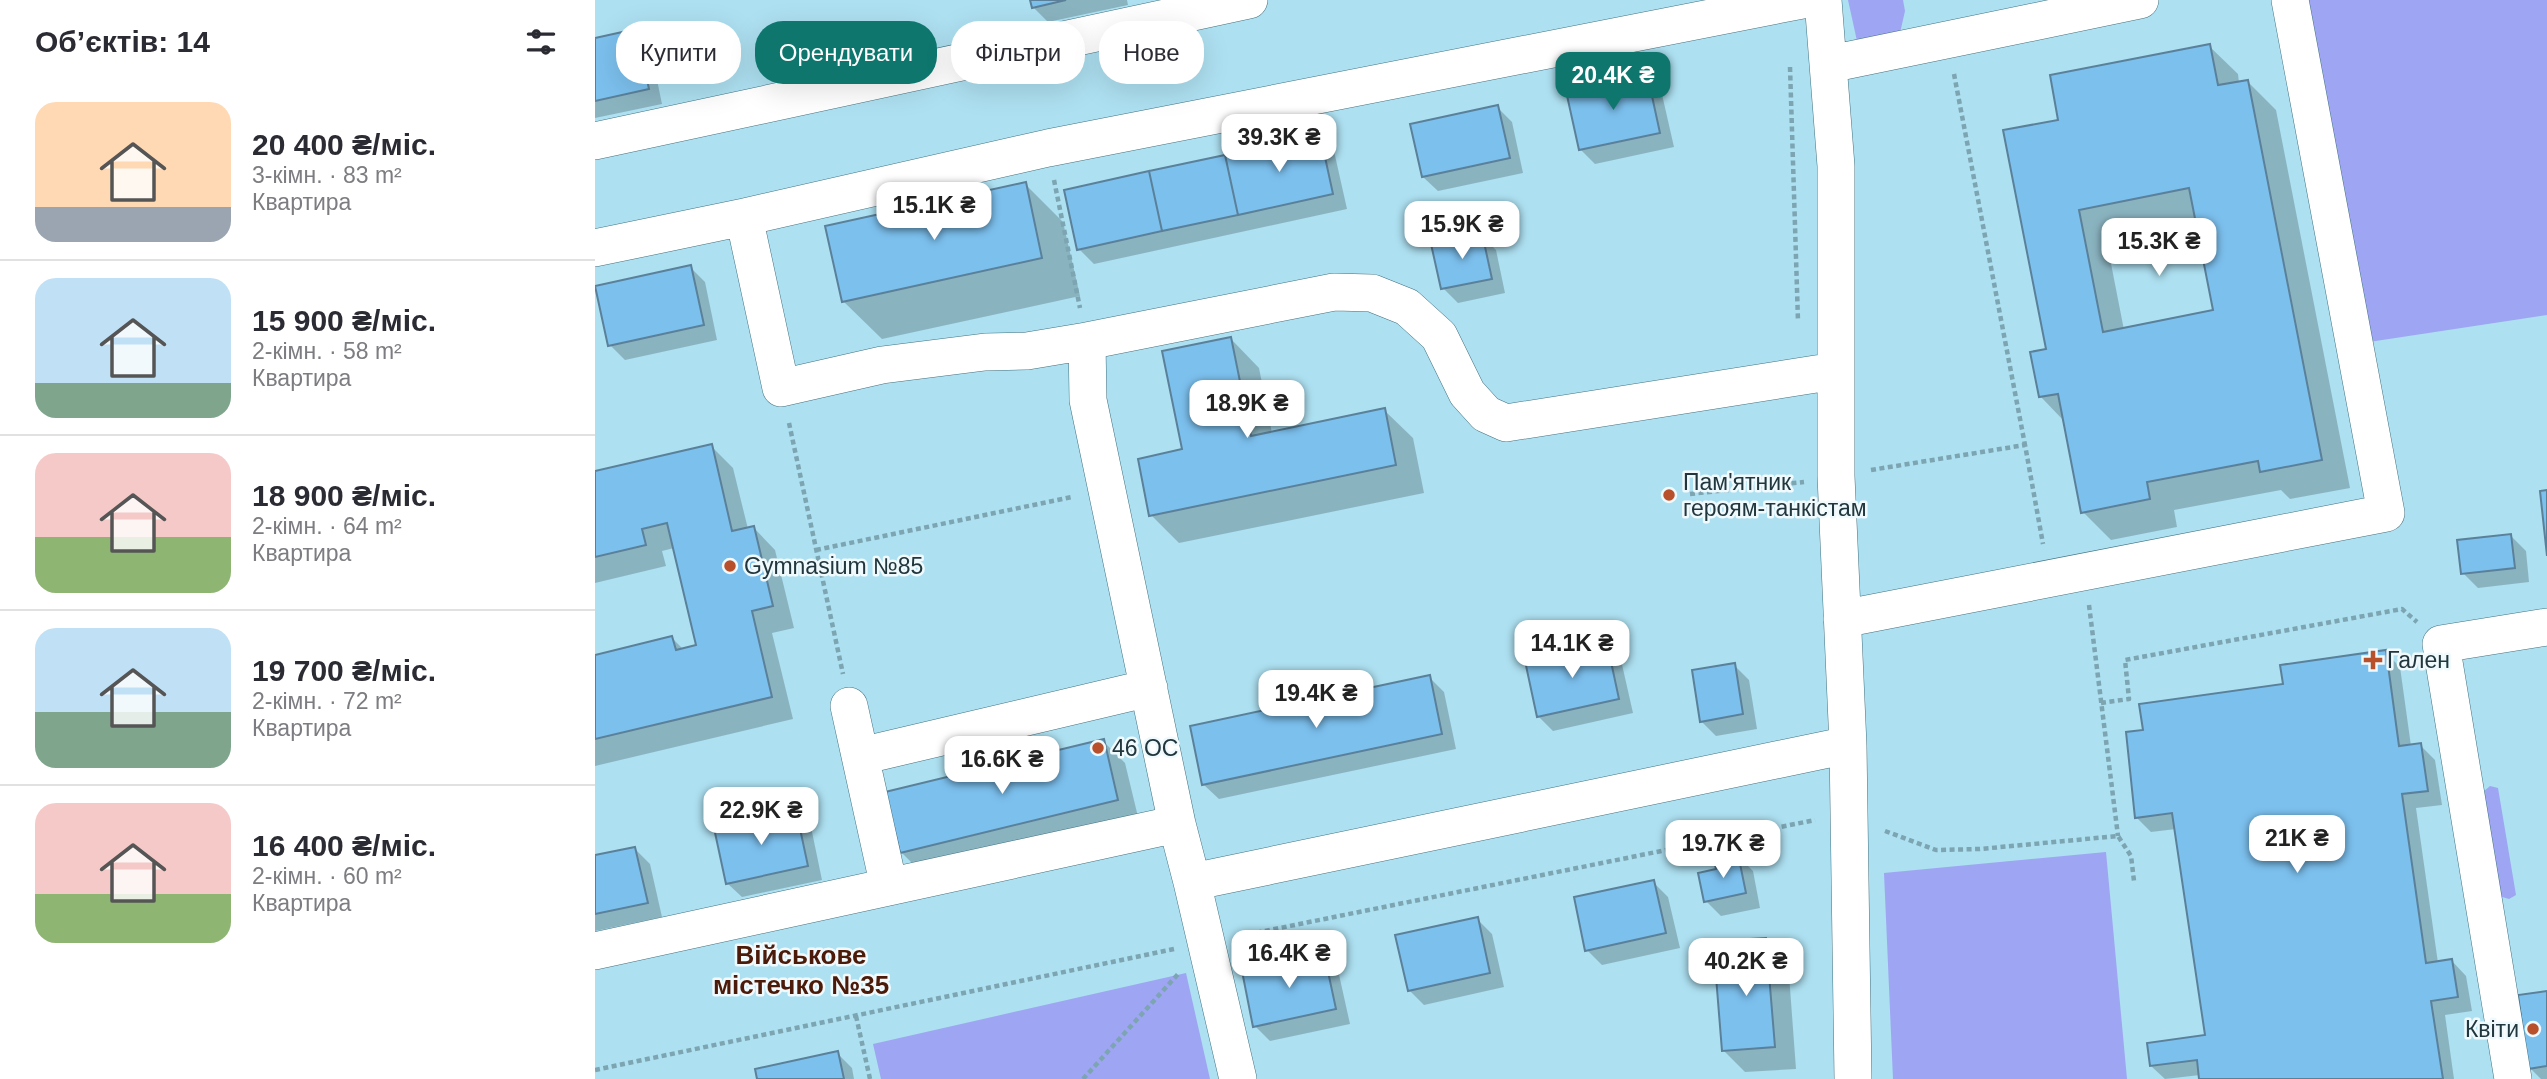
<!DOCTYPE html>
<html lang="uk">
<meta charset="utf-8">
<style>
:root{--surface:#fff;--page:#f7f7f7;--text:#2b2b33;--muted:#7c7c81;--line:#e1e1e2;--accent:#0f766e}
body{margin:0;font-family:Helvetica,sans-serif;background:var(--page);color:var(--text);height:100vh;display:flex;flex-direction:column;font-size:26px;white-space:nowrap}
*{box-sizing:border-box;margin:0}
p{font-size:23px;color:var(--muted)}
.icon{flex:none;width:38px;height:38px;fill:none;stroke:currentColor;stroke-width:2;stroke-linecap:round;stroke-linejoin:round}
.map{position:relative;flex:1;overflow:hidden}
.panel{display:flex;flex-direction:column;background:var(--surface);width:595px}
.panel>*{flex:none}
.hud{position:absolute;left:21px;top:21px;width:665px;height:63px;display:flex;gap:14px}
.price{position:absolute;translate:-50% -60px;padding:0 16px;border-radius:14px;background:#fff;color:#222;font-size:23px;line-height:46px;filter:drop-shadow(0 2px 4px #0008)}
.price::after{content:'';position:absolute;left:50%;top:42px;width:21px;height:16px;margin-left:-10px;background:inherit;clip-path:polygon(0 0,100% 0,50% 100%)}
.price.selected{background:var(--accent);color:#fff}
ul{padding:0;list-style:none}
li{display:flex;align-items:center;gap:21px;height:175px;padding:0 35px}
li+li{border-top:2px solid var(--line)}
li span{display:grid;place-items:center;flex:none;width:196px;height:140px;border-radius:21px;color:#555}
li>.icon{margin-inline-start:auto}
span .icon{width:84px;height:84px;fill:#fffc;stroke-width:1}
li b{font-size:30px}
h2{display:flex;justify-content:space-between;align-items:center;height:84px;padding:0 35px;font-size:30px}
.chip{padding:0 24px;border-radius:28px;background:var(--surface);box-shadow:0 7px 28px #0002;font-size:24px;line-height:63px}
.chip.selected{background:var(--accent);color:#fff}
main{display:flex;flex:1;min-height:0}
.map>svg:first-child{display:block}
</style>
<main>
<section class="panel">
<h2>Об’єктів: 14<svg class="icon" aria-label="filters" viewBox="0 0 24 24"><path d="M4 7h16M4 17h16"/><circle cx="9" cy="7" r="2"/><circle cx="15" cy="17" r="2"/></svg></h2>
<ul>
<li><span style="background:linear-gradient(#ffd9b3 75%,#9aa5b1 0)"><svg class="icon" aria-label="home" viewBox="0 0 24 24"><path d="M3 11l9-7 9 7M6 9v11h12V9"/></svg></span><div><b>20 400 ₴/міс.</b><p>3-кімн. · 83 m²</p><p>Квартира</p></div></li>
<li><span style="background:linear-gradient(#bfe0f5 75%,#7fa58c 0)"><svg class="icon" aria-label="home" viewBox="0 0 24 24"><path d="M3 11l9-7 9 7M6 9v11h12V9"/></svg></span><div><b>15 900 ₴/міс.</b><p>2-кімн. · 58 m²</p><p>Квартира</p></div></li>
<li><span style="background:linear-gradient(#f6c9c9 60%,#8fb573 0)"><svg class="icon" aria-label="home" viewBox="0 0 24 24"><path d="M3 11l9-7 9 7M6 9v11h12V9"/></svg></span><div><b>18 900 ₴/міс.</b><p>2-кімн. · 64 m²</p><p>Квартира</p></div></li>
<li><span style="background:linear-gradient(#bfe0f5 60%,#7fa58c 0)"><svg class="icon" aria-label="home" viewBox="0 0 24 24"><path d="M3 11l9-7 9 7M6 9v11h12V9"/></svg></span><div><b>19 700 ₴/міс.</b><p>2-кімн. · 72 m²</p><p>Квартира</p></div></li>
<li><span style="background:linear-gradient(#f6c9c9 65%,#8fb573 0)"><svg class="icon" aria-label="home" viewBox="0 0 24 24"><path d="M3 11l9-7 9 7M6 9v11h12V9"/></svg></span><div><b>16 400 ₴/міс.</b><p>2-кімн. · 60 m²</p><p>Квартира</p></div></li>
</ul>
</section>
<div class="map">
<svg width="1952" height="1079" viewBox="0 0 1952 1079">
<rect width="100%" height="100%" fill="#ade0f1"/>
<path fill="#9ea5f3" d="M1253,0H1308L1310,11L1305,33L1262,41Z
M1706,0H1952V315L1774,342Z
M1895,786L1903,788L1921,895L1914,899L1904,896L1888,792Z
M1511,852L1532,1079H1298L1289,873Z
M591,973L615,1079H286L278,1044Z"/>
<path fill="#0003" fill-rule="evenodd" d="M437,0H532L533,5L453,22L438,7Z
M40,31L55,46L67,104L0,118V40Z
M1614,46L1643,74L1644,83L1653,82L1681,110L1755,488L1695,499L1686,490L1579,510L1582,527L1516,540L1488,512L1470,422L1446,397L1453,350L1465,121ZM1602,220L1620,312L1529,330L1511,238Z
M1051,75L1066,90L1079,147L1000,164L985,149Z
M902,107L917,122L928,173L843,191L828,177Z
M724,136L739,151L752,209L499,264L484,249Z
M430,184L468,222L485,296L287,339L248,301Z
M886,235L901,250L910,293L863,303L848,288Z
M95,267L110,282L122,340L30,360L15,345Z
M636,339L664,368L677,433L789,410L818,438L829,493L584,543L556,515L589,451Z
M116,446L138,468L153,529L159,528L180,550L199,628L177,633L198,719L0,766V657L77,638L89,650L103,647L79,548L67,551L71,566L0,583V473Z
M1916,536L1931,551L1934,582L1883,588L1868,573Z
M1011,645L1026,660L1038,713L958,731L943,716Z
M1790,652L1805,667L1816,746L1825,745L1840,760L1847,805L1821,808L1843,963L1857,961L1871,976L1877,1011L1850,1015L1859,1079H1606L1605,1075L1570,1079L1556,1066L1612,1036L1581,829L1556,832L1542,818L1550,731Z
M1139,665L1154,680L1162,729L1121,736L1106,721Z
M834,677L849,692L861,749L624,799L609,785Z
M508,741L530,763L544,821L328,874L306,852Z
M201,812L216,827L227,880L147,897L132,883Z
M40,849L55,864L67,917L0,931V857Z
M1143,856L1158,871L1165,908L1126,916L1111,901L1123,871Z
M1058,882L1073,897L1085,948L1007,965L992,950Z
M882,919L897,934L909,987L829,1005L814,990Z
M1171,939L1193,961L1201,1069L1150,1072L1128,1050L1142,964Z
M728,955L743,970L755,1024L675,1041L660,1026Z
M1952,993V1079H1946L1935,1068Z
M242,1053L257,1068L259,1079H164Z"/>
<path fill="#7cc0ee" stroke="#5b819a" stroke-width="2" fill-rule="evenodd" d="M435,0H471L437,8Z
M41,29L54,89L0,101V38Z
M1615,44L1623,85L1653,80L1727,460L1665,472L1663,461L1552,482L1555,499L1486,513L1463,394L1444,397L1435,352L1451,349L1408,130L1463,120L1455,75ZM1594,188L1618,310L1508,332L1484,210Z
M1052,73L1065,133L984,150L971,91Z
M903,105L915,158L827,177L815,124Z
M725,134L738,194L643,215L630,155Z
M630,155L643,215L567,231L554,171Z
M554,171L567,231L482,250L469,190Z
M431,182L447,258L247,302L230,226Z
M887,233L897,279L846,289L836,244Z
M96,265L109,325L13,346L0,286Z
M636,337L656,436L790,408L801,465L554,516L543,459L587,449L567,351Z
M117,444L137,531L159,526L178,606L157,611L177,697L0,739V655L77,636L81,650L101,645L72,523L47,529L51,545L0,557V471Z
M1952,490V556L1945,491Z
M1916,534L1920,568L1866,574L1862,540Z
M1012,643L1024,699L942,717L930,661Z
M1791,650L1804,746L1826,743L1833,791L1807,794L1831,963L1857,959L1863,997L1836,1001L1848,1079H1604L1602,1060L1555,1066L1552,1043L1610,1035L1577,813L1540,818L1531,732L1548,730L1544,704L1688,684L1685,665Z
M1140,663L1148,714L1105,722L1097,670Z
M835,675L847,734L607,785L595,726Z
M509,739L523,800L305,853L290,792Z
M201,810L213,866L131,884L119,828Z
M40,847L53,903L0,914V855Z
M1143,854L1151,893L1109,902L1103,873L1121,869L1119,860Z
M1059,880L1071,933L990,951L979,897Z
M883,917L895,973L813,991L800,935Z
M1171,938L1180,1047L1127,1051L1120,964L1141,962L1139,940Z
M729,953L741,1009L658,1027L647,971Z
M1952,991V1066L1933,1069L1923,995Z
M243,1051L249,1079H162L160,1069Z"/>
<g fill="none" stroke-linecap="round" stroke-linejoin="round">
<g stroke="#427281" stroke-width="38">
<path id="minor" d="M1228,0L1241,166V476L1253,745L1258,1079
M1235,64L1545,0
M0,141L654,0
M149,217L186,388L287,365L390,352L432,351L492,341L493,400L582,824
M0,248L149,217L453,148L1207,0
M492,341L739,292L777,293L812,307L844,336L872,393L891,414L911,423L1240,371
M1247,619L1791,513L1695,0
M254,706L294,887
M266,756L554,688
M597,882L643,1079
M0,951L582,824L597,882L1253,745
M1918,1079L1846,644L1952,627"/>
</g>
<path stroke="#7ca4b1" stroke-width="4.5" stroke-dasharray="5 3.5" stroke-linecap="butt" d="M1195,67L1203,321
M1359,74L1430,445
M459,180L485,308
M194,423L248,674
M1276,470L1430,445L1448,544
M1095,494L1209,482
M221,550L477,497
M1494,605L1523,836
M1506,703L1534,699L1530,660L1807,609L1822,622
M1290,831L1341,850L1385,849L1523,836L1536,856L1539,881
M645,936L1220,820
M261,1016L275,1079
M0,1070L579,949
M488,1079L584,973"/>
<use href="#minor" stroke="#fff" stroke-width="37"/>
</g>
<g fill="#b8502b" stroke="#f0fafd" stroke-width="2.5">
<circle cx="1074" cy="495" r="7"/>
<circle cx="135" cy="566" r="7"/>
<path d="M1774.5 649.5h7v7h7v7h-7v7h-7v-7h-7v-7h7z"/>
<circle cx="503" cy="748" r="7"/>
<circle cx="1938" cy="1029" r="7"/>
</g>
<g text-anchor="middle" dominant-baseline="central" stroke-width="5" stroke-linejoin="round" paint-order="stroke">
<g font-size="23" fill="#22373d" stroke="#f0fafd" text-anchor="start">
<text x="1088" y="482">Пам'ятник<tspan x="1088" dy="26">героям-танкістам</tspan></text>
<text x="149" y="566">Gymnasium №85</text>
<text x="1792" y="660">Гален</text>
<text x="517" y="748">46 ОС</text>
<text x="1924" y="1029" text-anchor="end">Квіти</text>
</g>
<g font-size="26" font-weight="bold" fill="#4b1a08" stroke="#f0fafd">
<text x="206" y="955">Військове<tspan x="206" dy="30">містечко №35</tspan></text>
</g>
</g>
</svg>
<b class="price selected" style="left:1018px;top:112px">20.4K ₴</b>
<b class="price" style="left:684px;top:174px">39.3K ₴</b>
<b class="price" style="left:339px;top:242px">15.1K ₴</b>
<b class="price" style="left:867px;top:261px">15.9K ₴</b>
<b class="price" style="left:1564px;top:278px">15.3K ₴</b>
<b class="price" style="left:652px;top:440px">18.9K ₴</b>
<b class="price" style="left:977px;top:680px">14.1K ₴</b>
<b class="price" style="left:721px;top:730px">19.4K ₴</b>
<b class="price" style="left:407px;top:796px">16.6K ₴</b>
<b class="price" style="left:166px;top:847px">22.9K ₴</b>
<b class="price" style="left:1702px;top:875px">21K ₴</b>
<b class="price" style="left:1128px;top:880px">19.7K ₴</b>
<b class="price" style="left:694px;top:990px">16.4K ₴</b>
<b class="price" style="left:1151px;top:998px">40.2K ₴</b>
<div class="hud">
<a class="chip">Купити</a>
<a class="chip selected">Орендувати</a>
<a class="chip">Фільтри</a>
<a class="chip">Нове</a>
</div>
</div>
</main>
